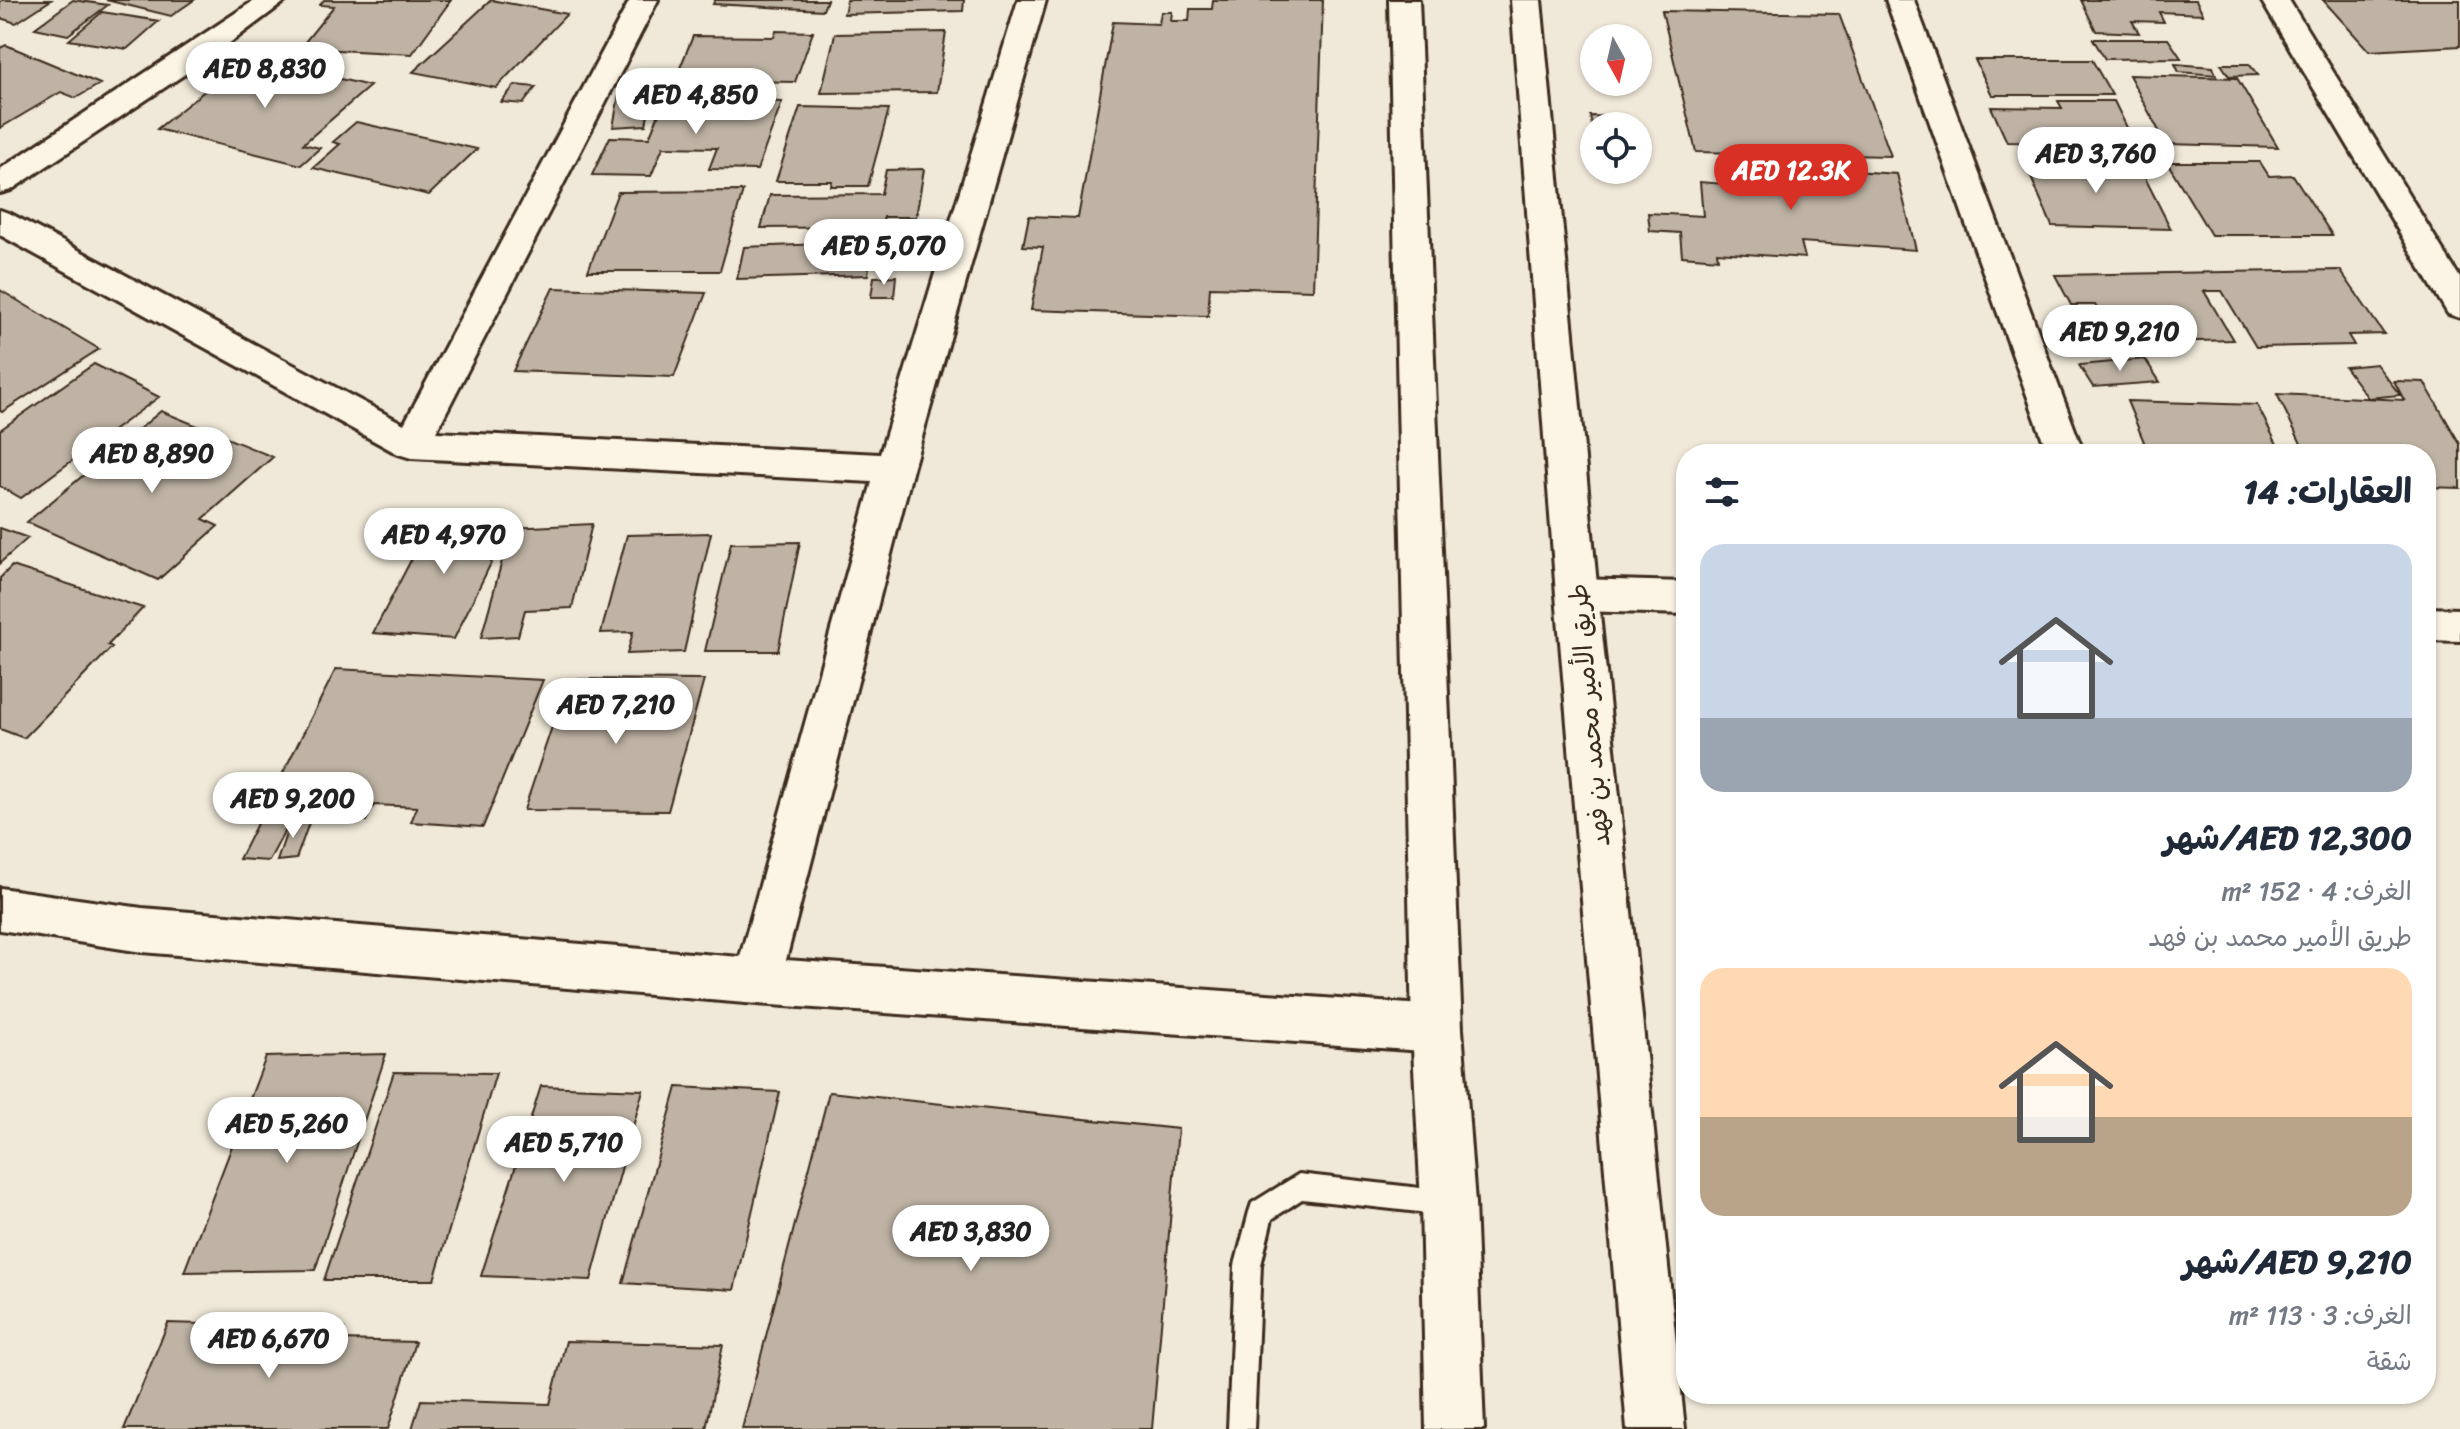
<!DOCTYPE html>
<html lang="ar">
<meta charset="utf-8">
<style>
:root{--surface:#fff;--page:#f2f2f3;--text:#1f2937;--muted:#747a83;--accent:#d93025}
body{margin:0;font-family:Sriracha,"Playpen Sans Arabic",sans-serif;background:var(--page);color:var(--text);direction:rtl;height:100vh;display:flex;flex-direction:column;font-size:30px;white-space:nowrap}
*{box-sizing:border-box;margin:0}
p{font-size:26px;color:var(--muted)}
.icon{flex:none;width:44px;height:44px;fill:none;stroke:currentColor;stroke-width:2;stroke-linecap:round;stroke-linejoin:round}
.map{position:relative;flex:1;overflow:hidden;direction:ltr}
.sheet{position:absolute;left:1676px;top:444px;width:760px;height:960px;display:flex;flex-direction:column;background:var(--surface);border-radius:32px;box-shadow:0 2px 6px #0004;direction:rtl}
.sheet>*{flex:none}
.needle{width:52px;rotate:172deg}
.buttons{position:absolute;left:1580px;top:24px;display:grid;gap:16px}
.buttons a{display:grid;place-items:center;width:72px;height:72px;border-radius:50%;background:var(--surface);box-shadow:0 2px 6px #0004;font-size:40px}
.price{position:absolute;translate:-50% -68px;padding:0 18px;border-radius:28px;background:#fff;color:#222;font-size:26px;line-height:52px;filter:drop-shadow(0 2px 4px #0008)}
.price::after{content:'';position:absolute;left:50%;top:48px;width:24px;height:18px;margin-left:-12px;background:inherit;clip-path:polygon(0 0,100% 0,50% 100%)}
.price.active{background:var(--accent);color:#fff}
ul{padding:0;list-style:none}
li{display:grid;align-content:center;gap:16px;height:424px;padding:0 24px}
li span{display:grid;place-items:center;height:248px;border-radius:24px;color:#555}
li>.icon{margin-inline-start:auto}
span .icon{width:144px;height:144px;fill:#fffc;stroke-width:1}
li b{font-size:34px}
h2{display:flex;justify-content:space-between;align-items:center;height:96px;padding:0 24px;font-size:34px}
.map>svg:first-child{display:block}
</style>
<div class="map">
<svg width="2460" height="1429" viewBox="0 0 2460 1429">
<rect width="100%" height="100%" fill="#f0e9d9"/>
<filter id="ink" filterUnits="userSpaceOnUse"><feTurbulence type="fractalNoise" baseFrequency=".0125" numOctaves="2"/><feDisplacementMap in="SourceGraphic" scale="16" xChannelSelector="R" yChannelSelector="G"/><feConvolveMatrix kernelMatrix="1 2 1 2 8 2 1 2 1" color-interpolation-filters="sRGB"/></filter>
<g filter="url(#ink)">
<path fill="#beb3a4" stroke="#3b2a1e" stroke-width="2" d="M3,0H51L16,23L0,18V2Z
M73,0L108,5L68,35L35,28Z
M106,0H194L171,16Z
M324,0H451L412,54L300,48L334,6L320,5Z
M491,0L567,14L496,88L413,72Z
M715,0H827L823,10L713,4Z
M847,0H964L963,11L844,14Z
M1213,0H1323L1313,290L1210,287L1208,316L1031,310L1043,247L1023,246L1029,216L1078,218L1113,22L1159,24L1161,12H1172L1171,21H1189L1190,9H1212Z
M2081,0H2196L2203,14L2159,12L2164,22L2132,21L2139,33L2096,31Z
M2323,0H2460V46L2369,51Z
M1662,11L1839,14L1891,156L1696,152Z
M102,12L159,21L127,49L69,40Z
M776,31L813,32L795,82L675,80L693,36L774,37Z
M946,32L937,92L821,93L835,34Z
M2093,39H2168L2181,58L2105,59Z
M6,45L100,84L76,98L61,92L0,128V48Z
M247,57L370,86L303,144L320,148L301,165L157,129Z
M1975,60H2092L2112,95H1992Z
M2175,64L2213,67L2216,75L2179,72Z
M2221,64H2249L2258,75L2229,76Z
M2129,75L2237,78L2278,147L2166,144Z
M515,85L536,87L523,104L501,102Z
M652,93L646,125L613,127L619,95Z
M665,99L782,102L757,170L709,169L717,148L663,147L651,176L592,175L610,137L649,138Z
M2058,101H2114L2135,144L2007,142L1991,107L2062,108Z
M800,107L889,109L868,186H831L832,181H776Z
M1590,116L1614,117L1616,126H1594L1593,131Z
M356,122L477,149L429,195L313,168L340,144L333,142Z
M2024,161L2138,164L2171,229L2052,226Z
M1721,162L1897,174L1916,250L1801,242L1805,258L1717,252L1718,259L1682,256L1680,233L1650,231L1648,213L1703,216L1700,182L1724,184Z
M2167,162H2260L2269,176L2293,175L2332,235H2211Z
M924,169L916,217H884L881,227L761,228L770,195L881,194L886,170Z
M743,191L720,271H588L618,192Z
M872,242L868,275L737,279L744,247Z
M2340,270L2384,334L2348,335L2354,345L2256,347L2222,291H2204L2233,340L2161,342L2147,316L2102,317L2095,305H2071L2055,275Z
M896,276L894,297H871L874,277Z
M553,288L706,293L674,377L513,371Z
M0,290L99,349L2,412L0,411Z
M2145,359L2160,382L2093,387L2079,365Z
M94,364L159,397L21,498L0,486V430Z
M2376,364L2400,395L2368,398L2345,367Z
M2394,381L2424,382L2460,444V488L2426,487V454H2306L2277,394L2404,400Z
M2127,401L2257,405L2282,454H2149Z
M161,411L273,457L203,519L218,526L158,580L27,522Z
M436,512L513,518L454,639L373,633Z
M592,524L572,608L525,610L518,636L481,638L511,528Z
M0,528L28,538L0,563Z
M711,533L684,652L627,654L633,632L601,633L627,535Z
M800,542L778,651H705L731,543Z
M12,566L143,608L108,645L112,647L24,738L0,729V578Z
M336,669L543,680L483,827L411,822L417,807L374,805L366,821L292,817L269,861L239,859Z
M568,679L704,680L668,811L524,810Z
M310,820L296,859L277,861L290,822Z
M386,1054L315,1270L184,1272L266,1057Z
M394,1072L496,1073L434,1280H324Z
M541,1086L643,1090L591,1280L481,1276Z
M677,1087L780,1092L734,1290L623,1283Z
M829,1092L1178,1129L1152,1429H742Z
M168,1323L344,1328L341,1340L415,1342L388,1429H124Z
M566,1341L723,1345L706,1429H412L421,1400L550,1404Z"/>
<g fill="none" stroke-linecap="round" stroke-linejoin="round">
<g stroke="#3b2a1e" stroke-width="6">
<path id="lane" d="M1299,1174L1446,1191L1455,1194L1458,1203L1455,1212L1446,1215L1302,1199L1272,1219L1261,1265L1254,1429H1228L1235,1265L1249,1212L1252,1203Z"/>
</g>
<g stroke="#3b2a1e" stroke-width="6">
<path id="street" d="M255,0H287L215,54L11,190L0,193V169Z
M630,0H658L436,432L880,454L1018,0H1046L913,469L786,960L1437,1006L1454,1012L1461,1029L1454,1046L1437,1052L757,1004L142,952L0,930V888L142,908L740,957L872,482L411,458L398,454L0,235V210L11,214L404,424Z
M1886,0H1914L2084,454H2048Z
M2261,0H2289L2460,278V318L2448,314Z
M1577,579L1686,582V614L1577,611L1563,606L1557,595L1563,584Z
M2426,608L2460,609V641L2426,640Z"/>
</g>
<g stroke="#3b2a1e" stroke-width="6">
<path id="secondary" d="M1389,0H1419L1462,1029L1475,1203L1484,1429H1426L1421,1203L1412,1029Z
M1511,0H1541L1598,595L1685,1429H1627L1556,595Z"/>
</g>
<use href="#lane" fill="#fcf5e5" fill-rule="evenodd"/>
<use href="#street" fill="#fcf5e5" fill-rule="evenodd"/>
<use href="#secondary" fill="#fcf5e5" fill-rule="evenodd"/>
</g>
</g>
<g text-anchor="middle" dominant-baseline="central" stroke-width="8" stroke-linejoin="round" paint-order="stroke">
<g font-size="26" fill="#3b2a1e" stroke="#fcf5e5">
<text transform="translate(1589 715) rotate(-95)">طريق الأمير محمد بن فهد</text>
</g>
</g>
</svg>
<div class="buttons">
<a><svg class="needle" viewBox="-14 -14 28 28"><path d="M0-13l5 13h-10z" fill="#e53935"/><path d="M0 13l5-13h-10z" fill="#747a83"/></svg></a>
<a><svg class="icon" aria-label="locate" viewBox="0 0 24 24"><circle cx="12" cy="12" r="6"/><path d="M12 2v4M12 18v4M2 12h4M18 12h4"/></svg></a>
</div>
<b class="price" style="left:265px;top:110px">AED 8,830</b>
<b class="price" style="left:696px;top:136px">AED 4,850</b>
<b class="price" style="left:2096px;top:195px">AED 3,760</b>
<b class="price active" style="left:1791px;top:212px">AED 12.3K</b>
<b class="price" style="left:884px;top:287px">AED 5,070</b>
<b class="price" style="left:2120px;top:373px">AED 9,210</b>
<b class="price" style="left:152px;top:495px">AED 8,890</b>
<b class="price" style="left:444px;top:576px">AED 4,970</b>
<b class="price" style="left:616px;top:746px">AED 7,210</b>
<b class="price" style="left:293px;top:840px">AED 9,200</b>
<b class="price" style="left:287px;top:1165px">AED 5,260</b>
<b class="price" style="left:564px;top:1184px">AED 5,710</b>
<b class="price" style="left:971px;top:1273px">AED 3,830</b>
<b class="price" style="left:269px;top:1380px">AED 6,670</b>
<section class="sheet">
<h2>العقارات: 14<svg class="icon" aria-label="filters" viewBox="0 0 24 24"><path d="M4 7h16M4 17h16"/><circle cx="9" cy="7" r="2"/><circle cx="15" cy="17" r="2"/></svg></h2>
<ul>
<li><span style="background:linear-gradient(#c9d6e8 70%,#9aa5b1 0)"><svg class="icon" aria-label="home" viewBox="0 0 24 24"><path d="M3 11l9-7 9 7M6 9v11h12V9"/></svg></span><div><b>AED 12,300/شهر</b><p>الغرف: 4 · 152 m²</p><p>طريق الأمير محمد بن فهد</p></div></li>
<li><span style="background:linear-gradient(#ffd9b3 60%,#b9a48a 0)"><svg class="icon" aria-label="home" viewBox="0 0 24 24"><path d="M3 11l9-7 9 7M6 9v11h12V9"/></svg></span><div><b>AED 9,210/شهر</b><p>الغرف: 3 · 113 m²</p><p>شقة</p></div></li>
</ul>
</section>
</div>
